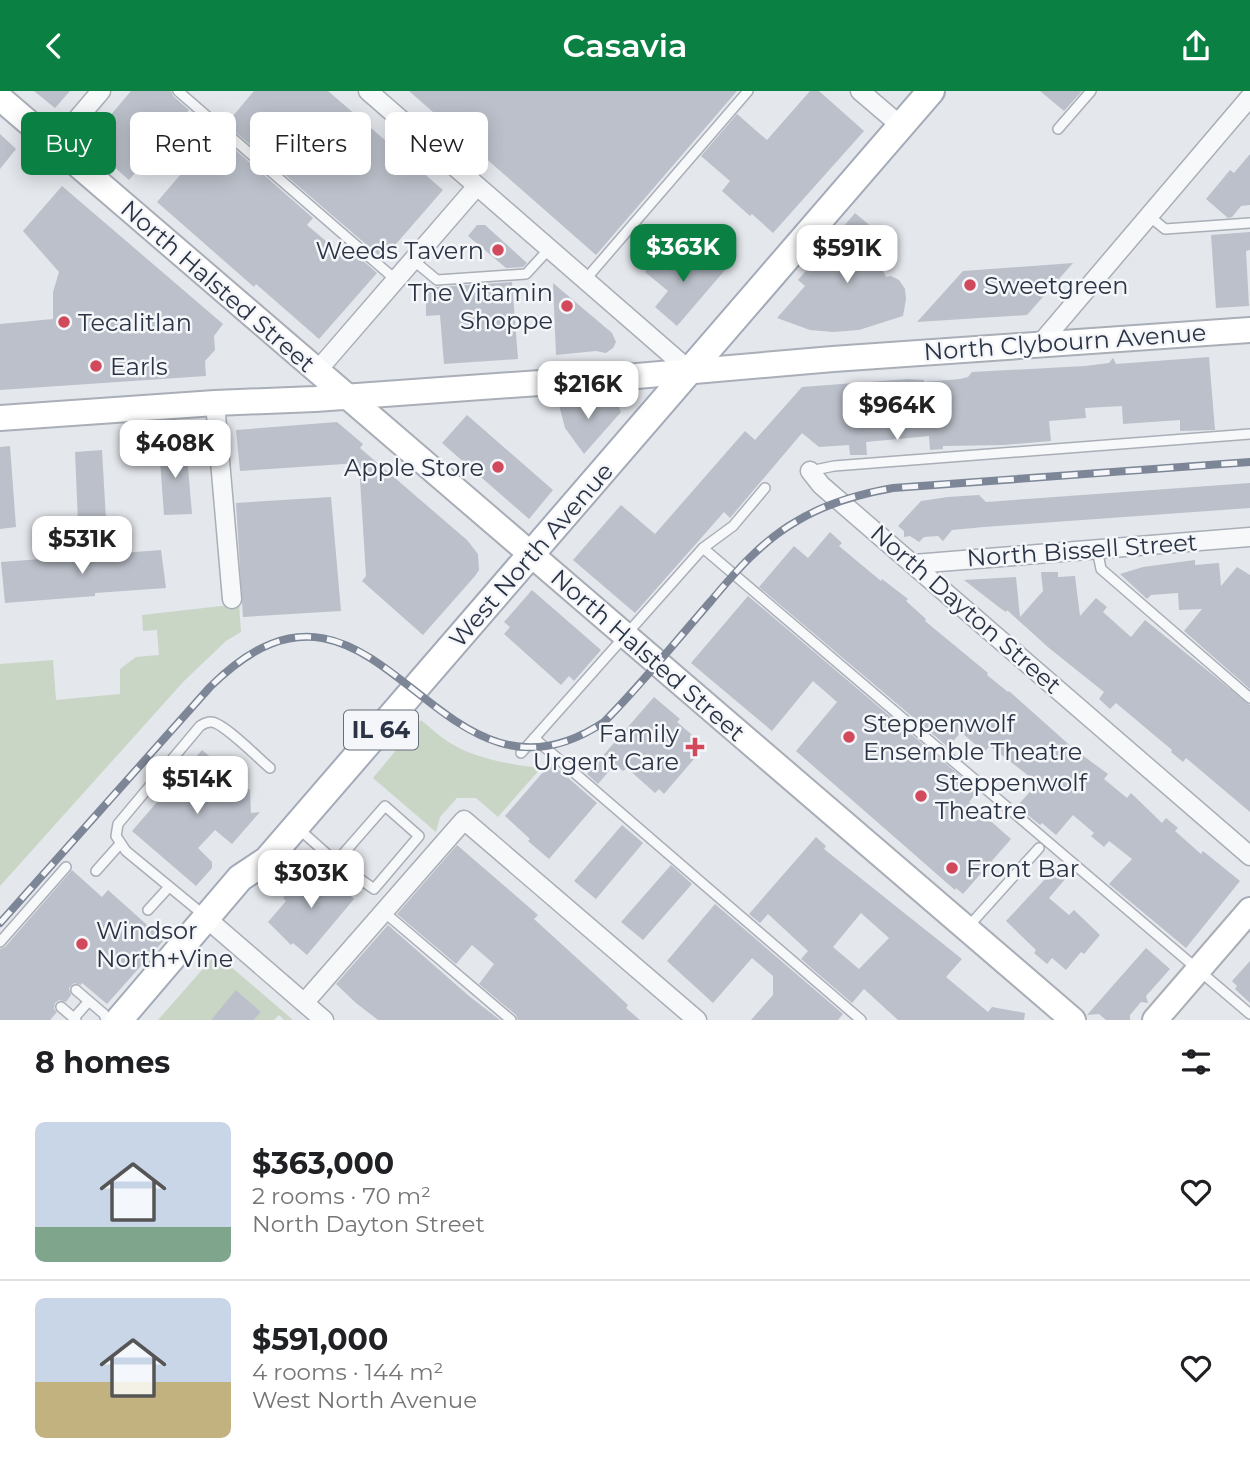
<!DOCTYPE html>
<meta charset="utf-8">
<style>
:root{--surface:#fff;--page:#f2f2f2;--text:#202124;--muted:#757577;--line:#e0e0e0;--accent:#0b8043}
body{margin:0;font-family:Montserrat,sans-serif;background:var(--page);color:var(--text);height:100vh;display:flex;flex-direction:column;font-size:26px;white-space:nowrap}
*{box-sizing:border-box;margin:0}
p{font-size:23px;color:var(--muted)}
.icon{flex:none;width:38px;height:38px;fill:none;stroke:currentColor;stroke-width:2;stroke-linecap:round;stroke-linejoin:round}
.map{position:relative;height:929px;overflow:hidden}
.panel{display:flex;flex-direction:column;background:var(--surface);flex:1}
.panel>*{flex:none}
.banner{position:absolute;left:21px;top:21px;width:700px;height:63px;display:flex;gap:14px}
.price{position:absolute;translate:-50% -60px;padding:0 16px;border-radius:14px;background:#fff;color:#222;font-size:23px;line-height:46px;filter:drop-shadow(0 2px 4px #0008)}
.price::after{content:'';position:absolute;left:50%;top:42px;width:21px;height:16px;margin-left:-10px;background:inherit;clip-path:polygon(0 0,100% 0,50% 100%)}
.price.active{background:var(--accent);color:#fff}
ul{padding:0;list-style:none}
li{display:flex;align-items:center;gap:21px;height:175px;padding:0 35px}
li+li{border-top:2px solid var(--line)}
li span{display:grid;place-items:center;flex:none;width:196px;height:140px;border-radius:10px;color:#555}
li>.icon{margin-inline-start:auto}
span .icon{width:84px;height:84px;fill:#fffc;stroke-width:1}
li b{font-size:30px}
h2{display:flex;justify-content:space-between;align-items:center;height:84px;padding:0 35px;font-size:30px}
.pill{padding:0 24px;border-radius:10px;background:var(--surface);box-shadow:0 4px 18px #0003;font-size:24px;line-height:63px}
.pill.active{background:var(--accent);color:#fff}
header{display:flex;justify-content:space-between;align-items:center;height:91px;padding:0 35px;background:var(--accent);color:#fff;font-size:32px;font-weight:600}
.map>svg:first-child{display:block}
</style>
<header><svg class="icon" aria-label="back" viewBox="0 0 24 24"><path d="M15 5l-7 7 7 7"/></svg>Casavia<svg class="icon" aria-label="share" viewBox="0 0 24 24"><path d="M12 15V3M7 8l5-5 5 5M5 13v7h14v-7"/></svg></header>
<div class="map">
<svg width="1250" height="929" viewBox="0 0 1250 929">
<rect width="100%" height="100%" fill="#e4e7ec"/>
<path fill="#c9d6c5" d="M239,513L241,541L226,550L184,590L0,795V573L53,569L56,609L120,603V578L136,566L159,564L157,539L143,540L142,524Z
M421,629C430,636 438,644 447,650C474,668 509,673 541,677L498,726L476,707H457L440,726L436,741L373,687Z
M216,863L293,929H284L279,924L274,929H254L261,921L237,900L211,929H158Z"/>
<path fill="#bbc0ca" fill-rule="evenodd" d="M34,0H70L55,17Z
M131,0H171L173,5L189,19L129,89L87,52Z
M254,0H328L443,99L383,168L226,33Z
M409,0H737L596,164Z
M810,0H819L864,40L773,142L752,123L750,125L722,100L730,90L701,65L737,23L767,49Z
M1040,0H1082L1064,20Z
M216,42L313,127L307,134L346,167L352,160L377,182L319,248L256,193L254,196L157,111Z
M0,43L16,58L0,78Z
M1250,63V114L1241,115L1232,126L1228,127L1206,108L1230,79L1234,82Z
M62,95L223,233L214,245L215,259L205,270L206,285L0,299V233L53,228V201L59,181L23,140Z
M855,122L886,148L874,161L886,186L891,185L899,189L905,198L906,208L903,225L859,239L833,241L810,239L777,227L805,195L798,189Z
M477,134H485L527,172L523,176L506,177L468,145Z
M1250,141V159L1246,160L1249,215L1216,217L1211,144Z
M663,160L686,179L703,160L725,179L677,235L655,216L668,200L645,181Z
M1073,172L1027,224L917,231L963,180Z
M512,191L518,268L444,273L440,224L426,225V193L437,196Z
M553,192L612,242L616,251L613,257L606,262L596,260L556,264Z
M1209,266L1215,339L1180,340V329L1123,333L1122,315L1085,317L1086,327L1049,330L1051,350L1004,354L943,355V358L930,359L929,345L866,351L867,364H850L849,354L819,356L802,342L730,427L724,421L635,522L573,469L621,414L655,443L745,340L755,349L802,296L908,288L924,289V291L960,288L968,286L972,281L1085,275L1109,272L1113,267L1116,273Z
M616,310L621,321L584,363L565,337L559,314Z
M467,324L553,399L529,428L442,352Z
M337,331L363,353L360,357L467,449L478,463L479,479L475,485L423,544L362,490L366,485L359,372L240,380L236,339Z
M186,353L192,423L164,424L159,355Z
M10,355L16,436L0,438V356Z
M102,359L106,429L78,431L75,361Z
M1250,392V417L984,436L952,439L943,450L938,445L924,446L919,451L910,445L904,446V440L898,435L921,410L948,406L979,404L986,411Z
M331,406L341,520L243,526L236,412Z
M830,441L842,452L839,455L881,490L882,488L908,508L906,510L926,528L925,530L988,582L987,584L1008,601L1009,600L1074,658L1108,683L1104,688L1127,707L1131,702L1162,732L1166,727L1178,737L1175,740L1201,763L1203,760L1240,790L1186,857L1109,793L1132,768L1109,750L1104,756L1091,745L1094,742L1073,724L1056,744L1042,732L1040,734L1017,715L1038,692L990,655L984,661L961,641L948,656L759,496L794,455L808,467Z
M161,459L166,497L95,502V505L5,512L1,471Z
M1195,469V474L1219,472L1221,495L1237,476L1250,484V598L1184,540L1202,518L1179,519L1178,502L1151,504L1147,508L1120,483L1143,476Z
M1041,481H1058V486L1075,485L1080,525L1096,507L1107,516L1103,521L1131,546L1145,529L1250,614V721L1186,667L1183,671L1171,661L1172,659L1116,612L1110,618L1099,608L1104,601L1049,557L1007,519L1006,521L1000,517L964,489L1016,486L1020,526L1043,500Z
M532,499L601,559L574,590L569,585L561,594L504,543L510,536L504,531Z
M748,505L978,700L969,711L1011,748L963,803L956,797L955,799L796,660L837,611L813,590L772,640L691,572Z
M654,606L680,628L677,631L705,655L664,703L659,698L655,702L627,677L623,680L615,673L598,693L587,683Z
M202,659L250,699L251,722L260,721L232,753L215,739L198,757L212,771V777L196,795L132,740Z
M551,672L597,712L549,768L528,750L530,748L505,725Z
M622,734L643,752L596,808L574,790Z
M816,746L826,755L824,758L962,868L946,886L988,921L992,916L1025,922L1024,929H898L864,898L852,912L801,868L808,860L768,823L760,832L749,823ZM861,822L889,847L859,878L833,856Z
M457,754L538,824L534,828L601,889L628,914L626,917L640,929H518L516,924L479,893L494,873L472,854L456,873L397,823Z
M1061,771L1072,780L1049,807L1069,824L1074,819L1100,844L1084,863L1081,861L1066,879L1052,867L1047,873L1034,862L1036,859L1006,830Z
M671,774L692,793L643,849L621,831Z
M316,775L330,787L331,785L354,808L307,864L293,852L291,854L268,831L286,810L283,807L295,794L298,797Z
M72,779L102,806L108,799L164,849L107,913L82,892L81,894L74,892L69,897L71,904L66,911L59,909L55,912L54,918L57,921L50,929H0V858L5,856Z
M715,813L843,923L838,929H751L773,904V885L752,867L713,912L667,870Z
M388,834L469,905L500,929H378L356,912L336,893Z
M1146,857L1170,878L1146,905L1148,912L1141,911L1130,924V929H1106L1099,923L1087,924Z
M1250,870V912L1235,898L1237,895L1232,890Z
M236,899L261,921L254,929H211Z"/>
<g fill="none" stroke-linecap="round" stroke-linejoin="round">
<g stroke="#a9aeb7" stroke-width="12">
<path id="lane" d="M178,0L396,189
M1058,38L1091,0
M1149,125L1165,138L1250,132
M413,169L437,189L526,183L549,158
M585,189L748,0
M810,380L834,375L1250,343
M703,457L1250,923
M1097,458L1101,478L1250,607
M534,647L861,929
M521,662L703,457L733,435L765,397
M299,738L336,771L374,798L419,745L385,715L336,771
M96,780L120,753
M148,819L169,796
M384,821L511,929
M205,825L126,760L116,745L118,733L200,635C203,633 206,631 211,631C223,631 259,668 270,677
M968,836L1039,757
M0,851L66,776
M76,899L104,923L106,929
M61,916L76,929
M74,927L89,910"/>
</g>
<g stroke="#a9aeb7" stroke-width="21">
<path id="street" d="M368,0L690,280
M860,0L901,35
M55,54L101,0
M1040,253L1250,6
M317,280L477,95
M215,312L232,508
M810,380L821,394L1250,765
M914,473L1250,446
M206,827L324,929
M304,912L464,729L697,929"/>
</g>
<g stroke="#a9aeb7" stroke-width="28">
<path id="secondary" d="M0,7L1073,929
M0,327L215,312L315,308L637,285L833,268L1250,239
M1155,929L1250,819"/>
</g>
<g stroke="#a3abb8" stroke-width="30">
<path id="primary" d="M119,929L240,787L267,769L931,0"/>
</g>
<use href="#lane" stroke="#f7f8fa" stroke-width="9"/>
<use href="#street" stroke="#f7f8fa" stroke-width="18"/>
<use href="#secondary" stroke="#fff" stroke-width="24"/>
<use href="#primary" stroke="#fff" stroke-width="26"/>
<g stroke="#7d8696" stroke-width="8">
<path id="rail" d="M0,832L210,596C379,428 434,745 604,631C642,593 676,550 711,510C736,480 762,450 797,430C827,412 859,403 893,397L1250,371"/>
</g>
<use href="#rail" stroke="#f4f6f9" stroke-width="5" stroke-dasharray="16" stroke-linecap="butt"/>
</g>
<g fill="#d1495b" stroke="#f4f6f9" stroke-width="2.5">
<circle cx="498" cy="159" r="7"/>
<circle cx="970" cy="194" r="7"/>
<circle cx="567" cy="215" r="7"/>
<circle cx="64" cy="231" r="7"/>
<circle cx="96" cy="275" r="7"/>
<circle cx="498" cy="376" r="7"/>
<circle cx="849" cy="646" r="7"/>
<path d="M691.5 645.5h7v7h7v7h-7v7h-7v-7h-7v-7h7z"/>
<circle cx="921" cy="705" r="7"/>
<circle cx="952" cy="777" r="7"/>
<circle cx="82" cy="853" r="7"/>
</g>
<g text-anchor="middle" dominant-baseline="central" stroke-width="5" stroke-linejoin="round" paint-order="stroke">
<rect fill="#f4f6f9" stroke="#676e7b" stroke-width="2" x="344" y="619.5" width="74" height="39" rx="5"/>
<g font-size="23" font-weight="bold" fill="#2b3445">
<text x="381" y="639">IL 64</text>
</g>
<g font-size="24" fill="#2b3445" stroke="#f4f6f9" text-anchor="start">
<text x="484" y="159" text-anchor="end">Weeds Tavern</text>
<text x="984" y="194">Sweetgreen</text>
<text x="553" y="201" text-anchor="end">The Vitamin<tspan x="553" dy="28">Shoppe</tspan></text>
<text x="78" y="231">Tecalitlan</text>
<text x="110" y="275">Earls</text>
<text x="484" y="376" text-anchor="end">Apple Store</text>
<text x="863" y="632">Steppenwolf<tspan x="863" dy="28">Ensemble Theatre</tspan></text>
<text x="679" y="642" text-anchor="end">Family<tspan x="679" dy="28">Urgent Care</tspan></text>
<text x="935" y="691">Steppenwolf<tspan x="935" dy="28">Theatre</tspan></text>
<text x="966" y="777">Front Bar</text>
<text x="96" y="839">Windsor<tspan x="96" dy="28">North+Vine</tspan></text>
</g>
<g font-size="24" fill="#2b3445" stroke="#f4f6f9">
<text transform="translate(218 195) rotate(41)">North Halsted Street</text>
<text transform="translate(1065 251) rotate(-4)">North Clybourn Avenue</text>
<text transform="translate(1082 459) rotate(-4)">North Bissell Street</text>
<text transform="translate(531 464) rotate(-49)">West North Avenue</text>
<text transform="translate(966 518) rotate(41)">North Dayton Street</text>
<text transform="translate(648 564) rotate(41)">North Halsted Street</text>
</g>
</g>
</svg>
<b class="price active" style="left:683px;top:193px">$363K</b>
<b class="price" style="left:847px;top:194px">$591K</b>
<b class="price" style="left:588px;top:330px">$216K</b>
<b class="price" style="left:897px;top:351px">$964K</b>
<b class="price" style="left:175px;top:389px">$408K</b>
<b class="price" style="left:82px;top:485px">$531K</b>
<b class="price" style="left:197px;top:725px">$514K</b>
<b class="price" style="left:311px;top:819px">$303K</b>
<div class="banner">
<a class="pill active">Buy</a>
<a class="pill">Rent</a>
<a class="pill">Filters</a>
<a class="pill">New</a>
</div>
</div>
<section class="panel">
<h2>8 homes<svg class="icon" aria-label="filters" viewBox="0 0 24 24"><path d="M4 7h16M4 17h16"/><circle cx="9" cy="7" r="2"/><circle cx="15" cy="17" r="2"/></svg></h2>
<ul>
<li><span style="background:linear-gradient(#c9d6e8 75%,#7fa58c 0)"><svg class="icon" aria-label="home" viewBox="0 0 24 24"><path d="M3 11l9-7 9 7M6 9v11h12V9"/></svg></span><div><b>$363,000</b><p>2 rooms · 70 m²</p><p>North Dayton Street</p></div><svg class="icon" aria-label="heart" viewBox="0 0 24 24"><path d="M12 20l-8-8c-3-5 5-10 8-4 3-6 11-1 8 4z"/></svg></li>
<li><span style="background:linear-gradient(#c9d6e8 60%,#c2b280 0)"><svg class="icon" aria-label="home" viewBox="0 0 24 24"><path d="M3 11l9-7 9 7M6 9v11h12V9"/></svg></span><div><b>$591,000</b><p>4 rooms · 144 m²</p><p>West North Avenue</p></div><svg class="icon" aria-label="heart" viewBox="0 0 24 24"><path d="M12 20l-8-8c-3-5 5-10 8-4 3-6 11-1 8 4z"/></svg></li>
</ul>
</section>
